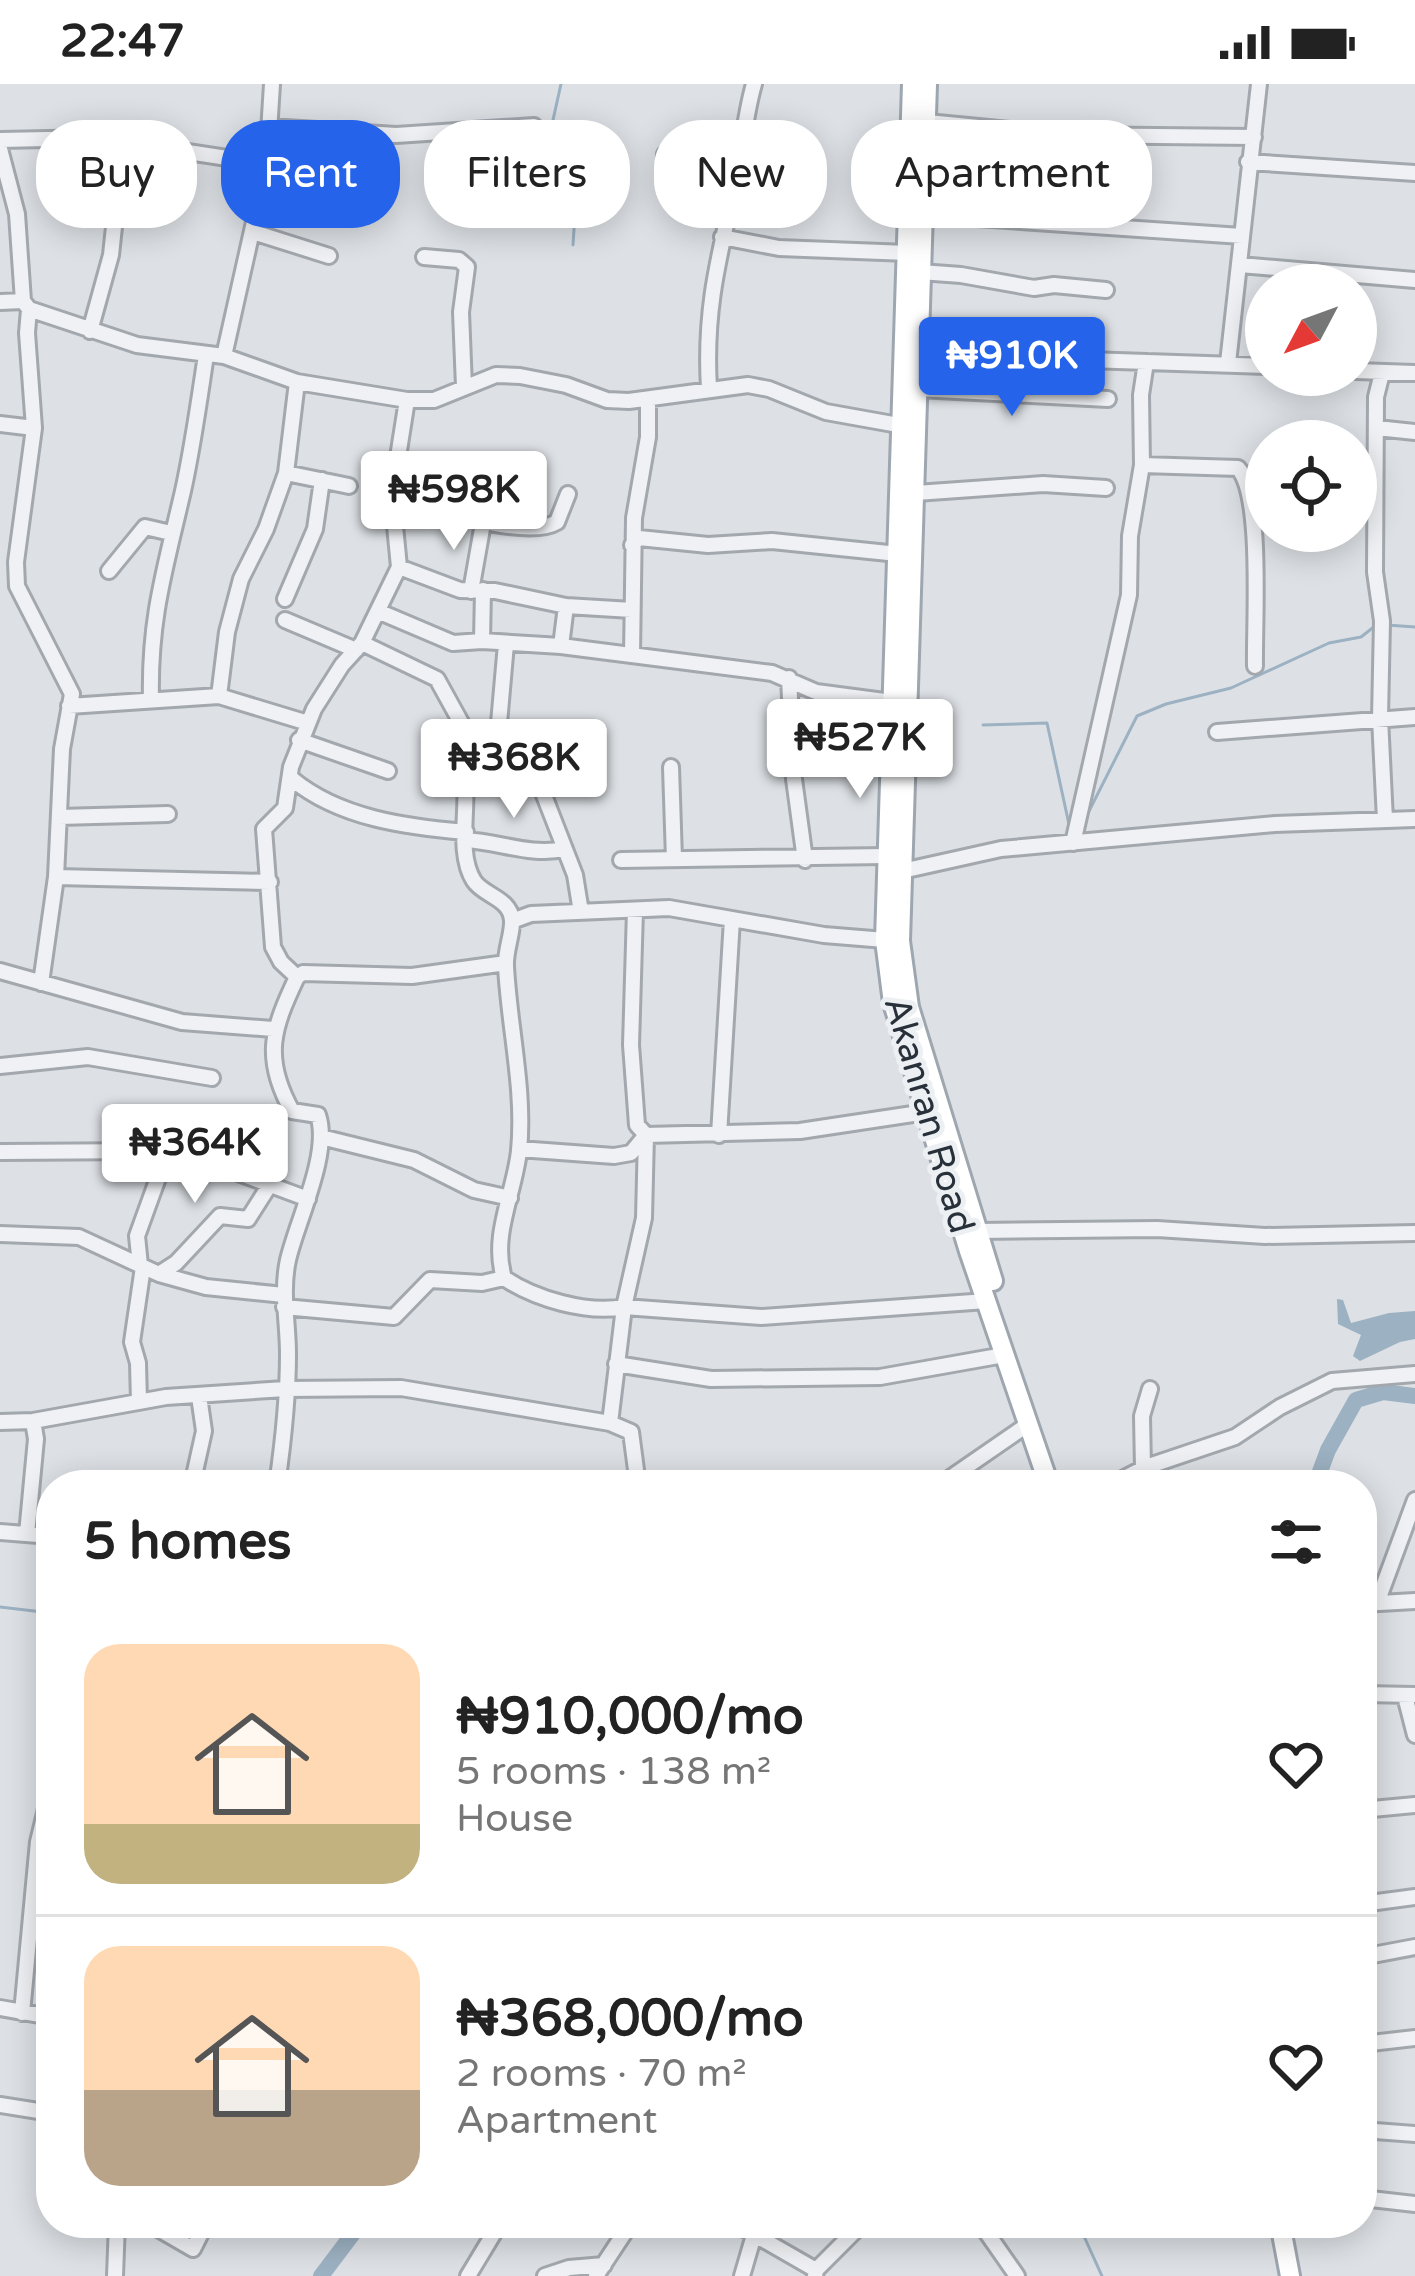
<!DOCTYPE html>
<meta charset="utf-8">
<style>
:root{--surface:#fff;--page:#f2f2f2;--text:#222;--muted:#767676;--line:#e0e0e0;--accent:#2563eb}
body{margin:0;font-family:"Varela Round",sans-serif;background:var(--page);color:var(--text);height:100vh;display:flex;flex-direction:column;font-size:45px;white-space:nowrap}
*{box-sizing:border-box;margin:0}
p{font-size:39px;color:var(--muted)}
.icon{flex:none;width:66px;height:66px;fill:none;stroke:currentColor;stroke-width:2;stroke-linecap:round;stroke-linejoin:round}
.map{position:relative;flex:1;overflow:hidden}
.side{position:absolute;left:36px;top:1386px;width:1341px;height:768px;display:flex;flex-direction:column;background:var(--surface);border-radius:48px;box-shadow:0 6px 30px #0003}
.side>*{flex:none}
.banner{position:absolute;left:36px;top:36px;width:1344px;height:108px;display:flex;gap:24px}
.needle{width:78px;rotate:229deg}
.fabs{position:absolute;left:1245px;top:180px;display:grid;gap:24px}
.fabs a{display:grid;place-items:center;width:132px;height:132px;border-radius:50%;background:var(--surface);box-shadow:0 6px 30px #0003;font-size:60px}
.price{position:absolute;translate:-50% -102px;padding:0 27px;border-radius:12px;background:#fff;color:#222;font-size:39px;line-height:78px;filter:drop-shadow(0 3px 6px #0008)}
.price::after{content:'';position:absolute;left:50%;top:72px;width:36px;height:27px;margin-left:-18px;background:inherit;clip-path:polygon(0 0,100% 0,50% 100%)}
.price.current{background:var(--accent);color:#fff}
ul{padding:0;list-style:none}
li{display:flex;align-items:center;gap:36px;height:300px;padding:0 48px}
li+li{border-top:3px solid var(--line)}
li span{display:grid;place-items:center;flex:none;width:336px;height:240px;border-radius:36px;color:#555}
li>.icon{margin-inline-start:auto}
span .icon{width:144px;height:144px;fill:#fffc;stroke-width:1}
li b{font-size:51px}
h2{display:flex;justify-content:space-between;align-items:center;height:144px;padding:0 48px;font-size:51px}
.pill{padding:0 42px;border-radius:48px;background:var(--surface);box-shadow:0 6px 30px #0003;font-size:42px;line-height:108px}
.pill.current{background:var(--accent);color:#fff}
.status{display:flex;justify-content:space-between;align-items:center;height:84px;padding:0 60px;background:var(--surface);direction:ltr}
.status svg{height:33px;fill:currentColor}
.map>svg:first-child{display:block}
</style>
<div class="status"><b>22:47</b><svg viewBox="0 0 49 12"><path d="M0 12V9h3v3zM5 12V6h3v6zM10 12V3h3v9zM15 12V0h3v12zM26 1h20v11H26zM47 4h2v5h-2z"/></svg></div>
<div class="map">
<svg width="1415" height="2192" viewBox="0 0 1415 2192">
<rect width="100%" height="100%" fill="#dde1e5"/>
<path fill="#9cb1c2" d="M1337,1215L1343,1216L1351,1239L1389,1229L1415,1227V1255L1400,1258L1360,1277L1353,1272L1361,1251L1338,1240Z"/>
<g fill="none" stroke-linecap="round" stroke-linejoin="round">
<path stroke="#9cb1c2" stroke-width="3" d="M561,0L551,45L577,97L573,161
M1387,541L1415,543
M983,641L1047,639L1070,745
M1084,737L1137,632L1166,620L1231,604L1329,559L1361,553L1375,542
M0,1523L51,1529
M1078,2139L1102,2192"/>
<path stroke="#9cb1c2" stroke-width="16" d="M1315,1401L1328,1366L1356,1316L1383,1308L1415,1312
M321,2192L361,2139"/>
<g stroke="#a3a8ae" stroke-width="20">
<path id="minor" d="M927,38L1060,51L1254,53
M270,43L396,51L534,42
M0,56L96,54L267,80
M0,65L17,130L23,217L29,225L137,261L224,272L297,298L407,316H434L496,291L520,292L566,301L607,316L629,317L748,301L769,305L826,328L904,342
M665,70L738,89
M1248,78L1415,89
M917,130L1242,152
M253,148L329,172
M722,153L779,164L908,169
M424,173L459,176L467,183L461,228L464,303
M1240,181L1415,196
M920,188L961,191L1034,204L1054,201L1106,206
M0,218L23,217
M29,225L27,249L34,344L16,478L17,502L72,610L62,665L56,793L41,899
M90,247L111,171L123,58
M918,264L1058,275L1266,282
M224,272L267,80L272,0
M1228,279L1259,0
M1356,287L1415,289
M1382,289L1376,313L1375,488L1382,537L1380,634L1385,736
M709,304C704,223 720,169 737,92C743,61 745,31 754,0
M918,305L1108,315
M0,340L34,344
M1377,344L1415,348
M1142,381L1238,384C1263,412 1254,540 1255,582
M286,389L349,402
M916,409L1043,400L1106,404
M392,411C427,423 526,457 557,438L568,410
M632,461L639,454L708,461L772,457L898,470
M399,483L460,506L495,507L566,522L632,526
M109,487L145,443L171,449
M471,507L483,439
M285,515L315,445L322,396
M380,528L453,559L482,557L561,562L772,589L816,608L892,618
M285,536L356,566
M482,557L483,506
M362,559L437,595L475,664L495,673
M561,562L566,522
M632,571L634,434L648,353V316
M789,594L794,695L805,776
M219,612L227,548L241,495L266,445L286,389L297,298
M151,616C149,535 165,485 183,407C193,362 199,317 206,271
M69,622L219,612L308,639
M1217,648L1415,633
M299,656L388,687
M671,683L674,775
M292,695C339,734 406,743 466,748
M494,696L506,560
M59,733L168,730
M465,756C501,758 529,772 565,765
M1073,759L1129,511L1130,452L1142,381L1141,311L1146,278
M621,776L886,772
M902,787L1001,765L1275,740L1415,735
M56,793L270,798
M635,826L631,961L637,1041L646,1051L644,1134L624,1223L610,1339L631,1348L638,1401
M581,828L575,791L540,701L469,693L465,696C468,726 457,771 474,797C484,812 510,814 512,836C513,849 505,867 506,882C509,943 525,1005 519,1067C514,1111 491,1151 504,1194C535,1215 587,1230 624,1223L761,1233L987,1217
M512,837L531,830L669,824L824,851L885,856
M0,887L182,938L273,945
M297,893L281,878L273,863L264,745L285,724L291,683L314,625L342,581L362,559L399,483L392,411L407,316
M297,893L303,889L412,892L506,879
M0,982L88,973L212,994
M719,1051L732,835
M321,1053L414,1076L474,1106L510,1114
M519,1065L614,1072L631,1069L646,1051L800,1047L926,1028
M0,1068L150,1067L198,1074L308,1115
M977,1147L1157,1145L1265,1152L1415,1149
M0,1150L79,1153L159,1190L206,1203L284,1211
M140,1181L137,1152L167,1069
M159,1190L176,1179L220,1132L248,1135L269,1102
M284,1223L394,1233L430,1196L482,1199L504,1194
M616,1280L711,1295L880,1293L1004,1271
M139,1318L138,1279L132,1258L143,1183
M0,1338L33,1337L166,1313L285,1305L401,1304L610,1339
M1143,1385L1142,1332L1150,1305
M192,1401L204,1347L199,1312
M277,1401C283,1359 288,1312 288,1270C288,1238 281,1208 288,1176C297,1137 331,1069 318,1031L292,1027C262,973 273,944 297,893
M940,1401L1027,1341
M1111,1401L1146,1383L1235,1353L1280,1323L1332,1297L1415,1290
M0,1448L51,1452
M27,1450L36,1355L33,1337
M1377,1519L1415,1416
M1362,1520L1415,1517
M1362,1610L1415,1611
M1405,1612L1415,1651
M1372,1725L1415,1721
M1362,1820L1415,1813
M1362,1873L1415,1863
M0,1924L51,1933
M22,1929L38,1758L51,1704
M1362,1960L1415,1954
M0,2021L51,2029
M1362,2046L1415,2050
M1362,2114L1415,2120
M148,2139L193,2165L206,2139
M734,2139L816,2186
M980,2139L1017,2192
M115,2192L117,2139
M468,2192L500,2139
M545,2192L569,2184L604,2181
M596,2192L631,2139
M742,2192L754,2151
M815,2192L816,2186L863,2139"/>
</g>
<g stroke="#9ea6af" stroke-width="24">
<path id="major" d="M912,0L885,856L893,919L969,1167L1049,1401
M927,0L900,857L909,923L993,1197
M1280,2139L1290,2192"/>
</g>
<use href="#minor" stroke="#eff1f4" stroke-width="14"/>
<use href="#major" stroke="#fff" stroke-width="18"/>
</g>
<g text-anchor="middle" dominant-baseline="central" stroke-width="10" stroke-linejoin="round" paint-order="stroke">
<g font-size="36" fill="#28303a" stroke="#ecf0f3">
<text transform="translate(929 1031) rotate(74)">Akanran Road</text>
</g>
</g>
</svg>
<div class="fabs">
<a><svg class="needle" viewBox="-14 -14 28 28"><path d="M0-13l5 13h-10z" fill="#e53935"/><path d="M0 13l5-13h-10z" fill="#767676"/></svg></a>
<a><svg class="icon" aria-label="locate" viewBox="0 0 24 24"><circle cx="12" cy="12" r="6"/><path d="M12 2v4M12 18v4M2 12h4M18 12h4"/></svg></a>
</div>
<b class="price current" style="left:1012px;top:335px">₦910K</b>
<b class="price" style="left:454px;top:469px">₦598K</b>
<b class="price" style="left:860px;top:717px">₦527K</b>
<b class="price" style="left:514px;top:737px">₦368K</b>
<b class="price" style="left:195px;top:1122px">₦364K</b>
<div class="banner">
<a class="pill">Buy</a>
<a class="pill current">Rent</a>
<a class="pill">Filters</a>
<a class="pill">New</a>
<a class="pill">Apartment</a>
</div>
<section class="side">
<h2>5 homes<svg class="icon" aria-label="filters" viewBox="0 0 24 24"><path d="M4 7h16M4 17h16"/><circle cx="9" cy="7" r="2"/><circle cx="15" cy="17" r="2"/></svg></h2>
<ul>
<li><span style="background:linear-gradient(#ffd9b3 75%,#c2b280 0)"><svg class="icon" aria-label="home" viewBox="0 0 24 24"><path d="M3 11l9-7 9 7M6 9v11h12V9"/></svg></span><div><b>₦910,000/mo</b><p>5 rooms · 138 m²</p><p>House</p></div><svg class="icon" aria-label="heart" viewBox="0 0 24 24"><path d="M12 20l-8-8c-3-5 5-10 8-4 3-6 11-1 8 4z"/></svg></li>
<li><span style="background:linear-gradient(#ffd9b3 60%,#b9a48a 0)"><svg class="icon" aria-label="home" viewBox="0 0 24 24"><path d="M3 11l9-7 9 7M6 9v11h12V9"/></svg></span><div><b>₦368,000/mo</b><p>2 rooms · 70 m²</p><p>Apartment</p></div><svg class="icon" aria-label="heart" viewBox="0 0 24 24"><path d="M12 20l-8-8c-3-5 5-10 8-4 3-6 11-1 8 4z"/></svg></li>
</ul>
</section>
</div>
